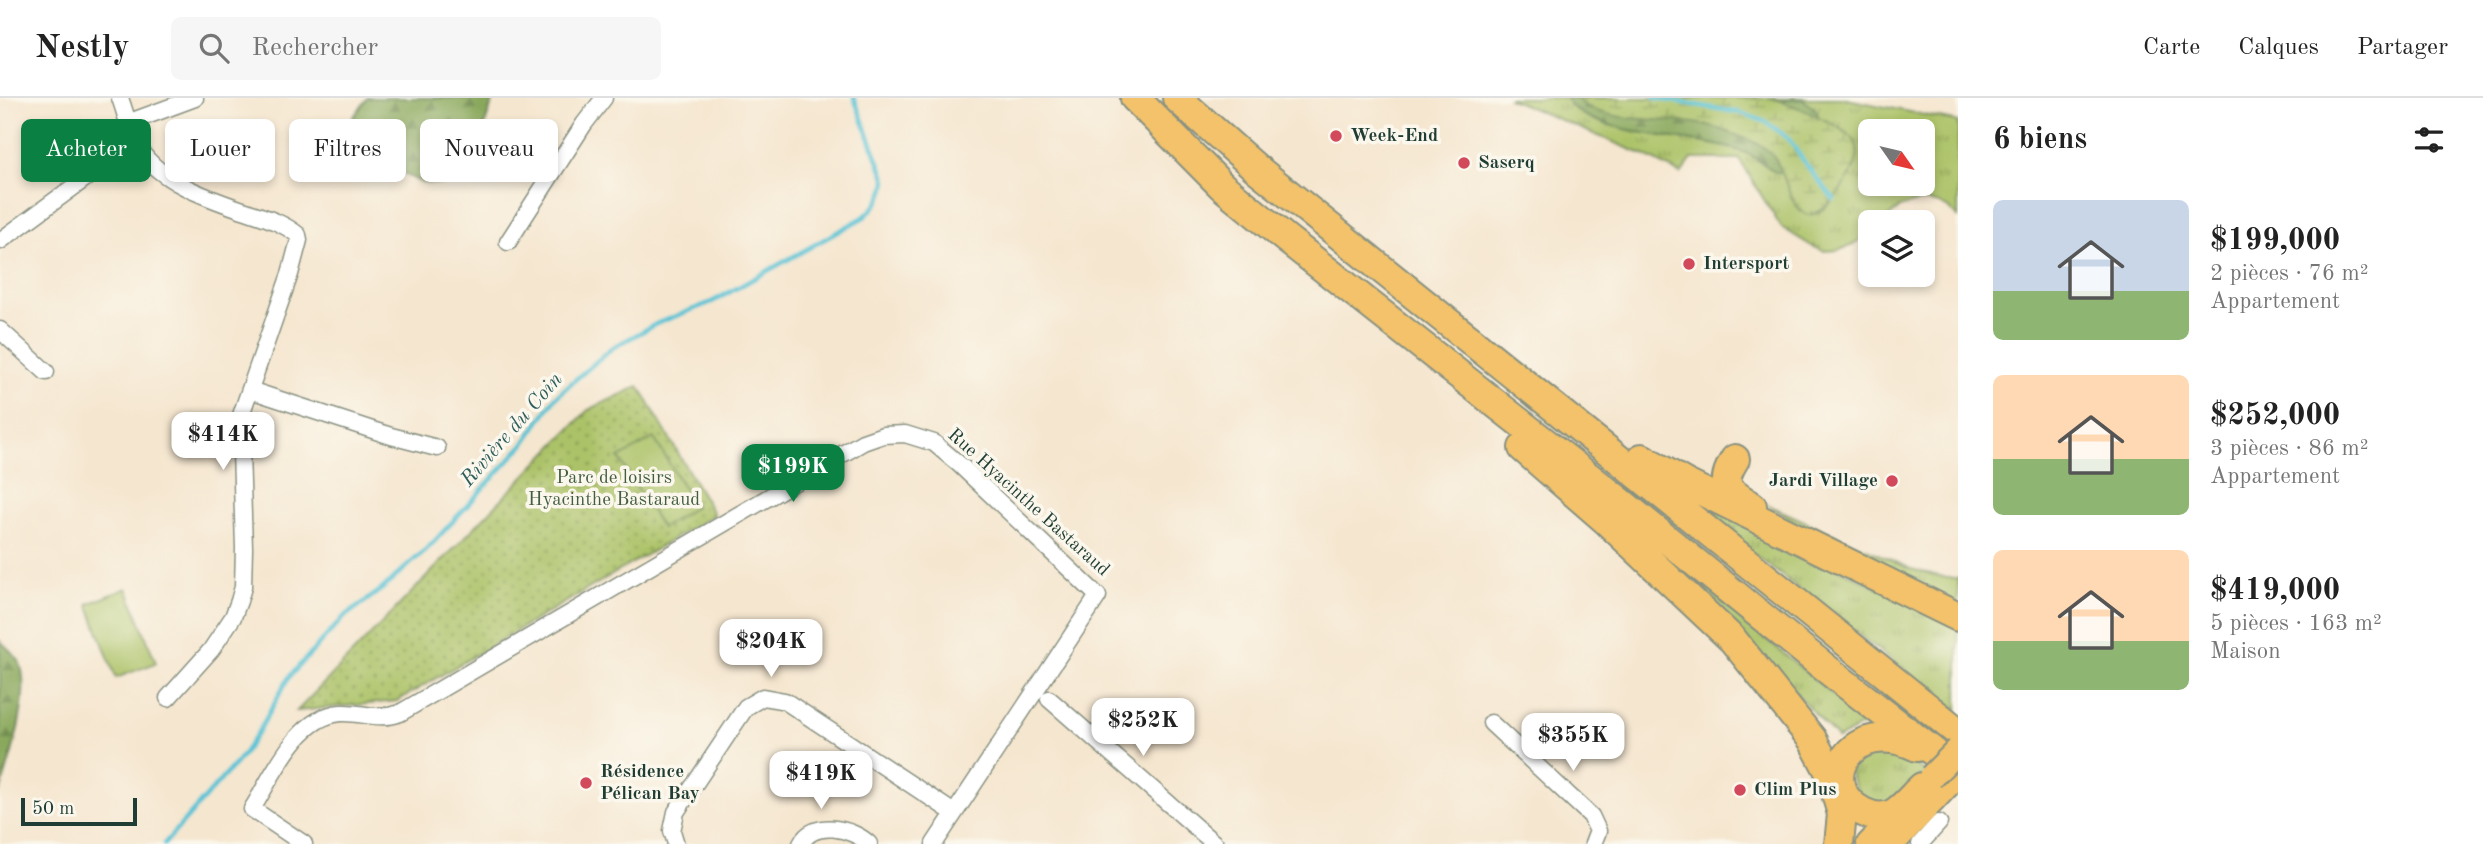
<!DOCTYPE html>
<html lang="fr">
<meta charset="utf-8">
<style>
:root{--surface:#fff;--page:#f6f6f6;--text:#222;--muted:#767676;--line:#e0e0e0;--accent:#0b8043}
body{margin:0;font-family:"Old Standard TT",serif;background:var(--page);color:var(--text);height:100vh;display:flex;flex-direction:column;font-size:26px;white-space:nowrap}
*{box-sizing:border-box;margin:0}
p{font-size:23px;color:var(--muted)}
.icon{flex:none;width:38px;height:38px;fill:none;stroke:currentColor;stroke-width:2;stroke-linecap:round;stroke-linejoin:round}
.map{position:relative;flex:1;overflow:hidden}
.drawer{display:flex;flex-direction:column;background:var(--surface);width:525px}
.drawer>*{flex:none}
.guide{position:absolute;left:21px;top:21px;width:665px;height:63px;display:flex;gap:14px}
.needle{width:46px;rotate:124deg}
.fabs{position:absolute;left:1858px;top:21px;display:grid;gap:14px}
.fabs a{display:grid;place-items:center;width:77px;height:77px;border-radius:10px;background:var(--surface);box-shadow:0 4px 10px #0003;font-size:35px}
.scale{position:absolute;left:21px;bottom:18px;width:116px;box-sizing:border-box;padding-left:7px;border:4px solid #1f3d34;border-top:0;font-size:19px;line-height:24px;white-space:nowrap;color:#1f3d34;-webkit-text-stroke:5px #fbf7ec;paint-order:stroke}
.price{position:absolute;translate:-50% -60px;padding:0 16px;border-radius:14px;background:#fff;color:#222;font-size:23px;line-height:46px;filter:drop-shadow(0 2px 4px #0008)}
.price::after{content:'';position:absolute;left:50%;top:42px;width:21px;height:16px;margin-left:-10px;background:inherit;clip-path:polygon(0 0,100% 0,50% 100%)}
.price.on{background:var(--accent);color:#fff}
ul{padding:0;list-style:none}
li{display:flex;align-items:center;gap:21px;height:175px;padding:0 35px}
li span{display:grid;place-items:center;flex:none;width:196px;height:140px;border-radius:10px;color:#555}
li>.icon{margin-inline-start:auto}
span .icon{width:84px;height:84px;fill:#fffc;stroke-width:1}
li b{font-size:30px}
h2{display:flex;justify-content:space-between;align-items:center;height:84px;padding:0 35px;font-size:30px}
.pill{padding:0 24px;border-radius:10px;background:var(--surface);box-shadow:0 4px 10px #0003;font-size:24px;line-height:63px}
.pill.on{background:var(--accent);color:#fff}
header{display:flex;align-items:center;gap:42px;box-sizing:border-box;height:98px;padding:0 35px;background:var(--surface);border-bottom:2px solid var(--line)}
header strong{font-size:33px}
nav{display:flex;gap:38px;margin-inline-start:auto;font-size:24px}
.search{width:490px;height:63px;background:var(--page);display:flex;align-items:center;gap:18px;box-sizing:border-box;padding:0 24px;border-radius:10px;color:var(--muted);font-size:26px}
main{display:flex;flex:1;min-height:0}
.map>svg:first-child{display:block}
</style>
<header>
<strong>Nestly</strong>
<div class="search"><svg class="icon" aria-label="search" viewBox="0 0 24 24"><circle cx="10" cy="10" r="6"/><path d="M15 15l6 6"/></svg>Rechercher</div>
<nav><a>Carte</a><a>Calques</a><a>Partager</a></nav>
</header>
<main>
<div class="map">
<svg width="1958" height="746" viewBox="0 0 1958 746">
<defs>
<pattern id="grass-tufts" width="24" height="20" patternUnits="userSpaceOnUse" patternTransform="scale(1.75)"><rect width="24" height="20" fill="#acc267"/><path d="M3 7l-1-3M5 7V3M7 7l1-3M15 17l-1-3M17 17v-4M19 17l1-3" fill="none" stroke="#8b9f56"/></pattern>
<pattern id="forest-firs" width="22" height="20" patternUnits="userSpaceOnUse" patternTransform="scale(1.75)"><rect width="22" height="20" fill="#89a85c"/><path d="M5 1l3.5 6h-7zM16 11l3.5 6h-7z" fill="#6f8a4d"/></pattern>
<pattern id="wetland-marsh" width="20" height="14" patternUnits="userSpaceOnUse" patternTransform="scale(1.75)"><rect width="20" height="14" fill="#acc267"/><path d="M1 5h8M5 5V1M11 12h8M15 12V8" fill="none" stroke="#8b9f56"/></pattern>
<pattern id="park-dots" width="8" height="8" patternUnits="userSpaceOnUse" patternTransform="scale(1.75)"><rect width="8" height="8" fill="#acc267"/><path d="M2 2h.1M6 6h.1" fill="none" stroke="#8b9f56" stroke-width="1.8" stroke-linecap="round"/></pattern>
</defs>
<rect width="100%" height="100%" fill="#fbf7ec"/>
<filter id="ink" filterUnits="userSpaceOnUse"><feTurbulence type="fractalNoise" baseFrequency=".0143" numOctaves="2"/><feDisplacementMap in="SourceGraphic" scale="14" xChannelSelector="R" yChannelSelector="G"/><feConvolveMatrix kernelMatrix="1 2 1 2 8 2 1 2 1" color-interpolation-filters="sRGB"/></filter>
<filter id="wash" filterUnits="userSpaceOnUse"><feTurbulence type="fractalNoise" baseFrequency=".00686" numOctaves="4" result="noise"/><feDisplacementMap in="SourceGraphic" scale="28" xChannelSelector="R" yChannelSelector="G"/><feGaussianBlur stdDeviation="1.57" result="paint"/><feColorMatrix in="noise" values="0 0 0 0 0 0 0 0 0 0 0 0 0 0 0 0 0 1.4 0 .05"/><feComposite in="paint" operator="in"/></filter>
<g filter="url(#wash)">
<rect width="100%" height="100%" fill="#f5e6cf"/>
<path fill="url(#grass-tufts)" stroke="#66804e" stroke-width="2" fill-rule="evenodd" d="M1508,0H1842L1954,23L1958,24V119C1942,103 1922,99 1900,110C1887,117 1889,124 1871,124V134L1853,147L1839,152L1824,153L1812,148L1781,129L1739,61H1692L1681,76L1644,57ZM1871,33H1923V86H1871Z
M1666,389L1958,527V613Z
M1768,407L1911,471L1947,480H1958V505L1804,430Z
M1691,480L1696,482L1867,625L1838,641Z
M1873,654C1894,657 1909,662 1926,674L1886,706L1862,705L1848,672L1852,663Z"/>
<path fill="url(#forest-firs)" stroke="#547248" stroke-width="2" d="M367,0H493V2L479,43L461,78L442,86L422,85L405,76L362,74L343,68C337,36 349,26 367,0Z
M1566,0H1753L1775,3L1803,1L1817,13L1819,24L1788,75L1775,74C1766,68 1757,60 1748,56C1709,38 1583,39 1566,0Z
M0,543C6,549 15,556 19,563C33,593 10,663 0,694Z"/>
<path fill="url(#wetland-marsh)" stroke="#66804e" stroke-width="2" d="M1579,0H1771C1789,5 1850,29 1856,46C1862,62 1850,79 1841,91C1832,104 1823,115 1808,117C1787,108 1787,75 1773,58C1766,49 1757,45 1746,41C1727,33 1705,25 1684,24C1656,21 1603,23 1580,4Z"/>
<path fill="url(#park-dots)" stroke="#66804e" stroke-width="2" d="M639,288L714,417L397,603L297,613L588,312Z"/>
<path fill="#acc267" stroke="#66804e" stroke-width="2" d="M654,340L695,409L662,430L619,360Z
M127,490L156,565L116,580L88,506Z"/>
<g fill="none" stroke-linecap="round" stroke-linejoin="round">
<path stroke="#59c3d5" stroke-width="4.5" d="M1655,0L1741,15L1766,24L1788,40L1810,72L1834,101
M164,746L242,658L260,631L289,579L344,519L382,491L431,447L523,347L555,300L569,287L612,250L658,225L712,204L864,119C876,108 885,99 886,82L854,0"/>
</g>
</g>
<g filter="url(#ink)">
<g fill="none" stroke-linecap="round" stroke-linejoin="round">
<g stroke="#8a9282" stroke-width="19">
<path id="street" d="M120,0C126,16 130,36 139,51C160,83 205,99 240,111C260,118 281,123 298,137L299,142L290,176L240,320L244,450L243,489L239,503L233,519L211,552L168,600
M130,24L195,0
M0,143L136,43
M508,144L584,26L604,0
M0,232L46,274
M250,292L391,338L437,350
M1049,601L1215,746
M1491,625L1591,718L1598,733L1593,746
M304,746L252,711C273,678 297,618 341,615C363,614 379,623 400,615L863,344L883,337L905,336L934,345L960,367L1098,498L934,746
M676,746L672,733L676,714L746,609L763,599L785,603L954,715
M801,746C813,721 853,730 869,746
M1920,746L1939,725"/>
</g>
<g stroke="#8a9282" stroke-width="28">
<path id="primary" d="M1869,746L1900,714
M1892,746L1958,676"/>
</g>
<g stroke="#8a9282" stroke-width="32">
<path id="highway" d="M1135,0L1222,88L1284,139L1622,405L1828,572L1958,673
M1177,0L1256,70L1958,634
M1523,350L1608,424L1733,542L1812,641L1830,675L1842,716L1839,746
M1642,360L1685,385L1958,519
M1735,361C1718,388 1729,393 1752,408
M1917,649C1851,616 1811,687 1863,714C1873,719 1885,720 1894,715C1905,708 1913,697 1922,689"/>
</g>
<use href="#street" stroke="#fff" stroke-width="16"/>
<use href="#primary" stroke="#f3c26a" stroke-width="24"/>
<use href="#highway" stroke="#f3c26a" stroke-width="28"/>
<g stroke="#8a9282" stroke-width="28" stroke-linecap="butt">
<path id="primary-bridge" d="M1931,679L1958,652"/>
</g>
<use href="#primary-bridge" stroke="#f3c26a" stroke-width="24"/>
</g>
</g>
<g fill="#d1495b" stroke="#fbf7ec" stroke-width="2.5">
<circle cx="1336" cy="38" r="7"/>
<circle cx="1464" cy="65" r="7"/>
<circle cx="1689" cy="166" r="7"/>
<circle cx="1892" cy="383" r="7"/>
<circle cx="586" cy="685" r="7"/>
<circle cx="1740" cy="692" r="7"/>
</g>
<g text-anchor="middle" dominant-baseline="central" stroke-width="7" stroke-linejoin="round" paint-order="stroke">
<g font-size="19" font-weight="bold" fill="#1f3d34" stroke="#fbf7ec" text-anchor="start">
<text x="1350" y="38">Week-End</text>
<text x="1478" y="65">Saserq</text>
<text x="1703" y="166">Intersport</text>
<text x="1878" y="383" text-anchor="end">Jardi Village</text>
<text x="600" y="674">Résidence<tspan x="600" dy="22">Pélican Bay</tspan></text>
<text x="1754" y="692">Clim Plus</text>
</g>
<g font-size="19" fill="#425e41" stroke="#fbf7ec">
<text x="614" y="380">Parc de loisirs<tspan x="614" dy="22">Hyacinthe Bastaraud</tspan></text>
</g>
<g font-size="19" fill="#1f3d34" stroke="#fbf7ec">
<text transform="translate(1028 405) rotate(42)">Rue Hyacinthe Bastaraud</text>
</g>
<g font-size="21" font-style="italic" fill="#2e5e5c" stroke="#fbf7ec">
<text transform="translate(512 332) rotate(-49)">Rivière du Coin</text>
</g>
</g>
</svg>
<div class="fabs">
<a><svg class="needle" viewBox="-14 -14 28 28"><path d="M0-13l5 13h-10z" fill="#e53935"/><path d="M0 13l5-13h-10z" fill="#767676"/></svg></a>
<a><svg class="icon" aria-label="layers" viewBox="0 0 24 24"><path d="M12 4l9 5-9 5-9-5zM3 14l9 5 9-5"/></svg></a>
</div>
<div class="scale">50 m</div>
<b class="price" style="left:223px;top:374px">$414K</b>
<b class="price on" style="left:793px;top:406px">$199K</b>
<b class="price" style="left:771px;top:581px">$204K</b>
<b class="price" style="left:1143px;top:660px">$252K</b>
<b class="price" style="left:1573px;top:675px">$355K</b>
<b class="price" style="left:821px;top:713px">$419K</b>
<div class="guide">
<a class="pill on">Acheter</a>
<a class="pill">Louer</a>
<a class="pill">Filtres</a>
<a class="pill">Nouveau</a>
</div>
</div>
<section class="drawer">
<h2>6 biens<svg class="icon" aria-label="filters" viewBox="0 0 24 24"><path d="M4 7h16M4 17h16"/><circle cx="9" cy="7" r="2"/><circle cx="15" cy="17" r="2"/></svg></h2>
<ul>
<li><span style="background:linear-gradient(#c9d6e8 65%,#8fb573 0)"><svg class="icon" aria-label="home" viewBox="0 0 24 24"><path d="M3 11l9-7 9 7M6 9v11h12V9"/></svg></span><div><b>$199,000</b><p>2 pièces · 76 m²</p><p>Appartement</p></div></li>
<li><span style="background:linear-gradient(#ffd9b3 60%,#8fb573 0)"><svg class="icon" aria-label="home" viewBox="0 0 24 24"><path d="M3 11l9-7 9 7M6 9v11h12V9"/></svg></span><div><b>$252,000</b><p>3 pièces · 86 m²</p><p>Appartement</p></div></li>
<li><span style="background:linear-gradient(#ffd9b3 65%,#8fb573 0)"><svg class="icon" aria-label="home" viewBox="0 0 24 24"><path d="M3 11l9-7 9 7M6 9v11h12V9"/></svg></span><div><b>$419,000</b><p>5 pièces · 163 m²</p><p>Maison</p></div></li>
</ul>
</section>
</main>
